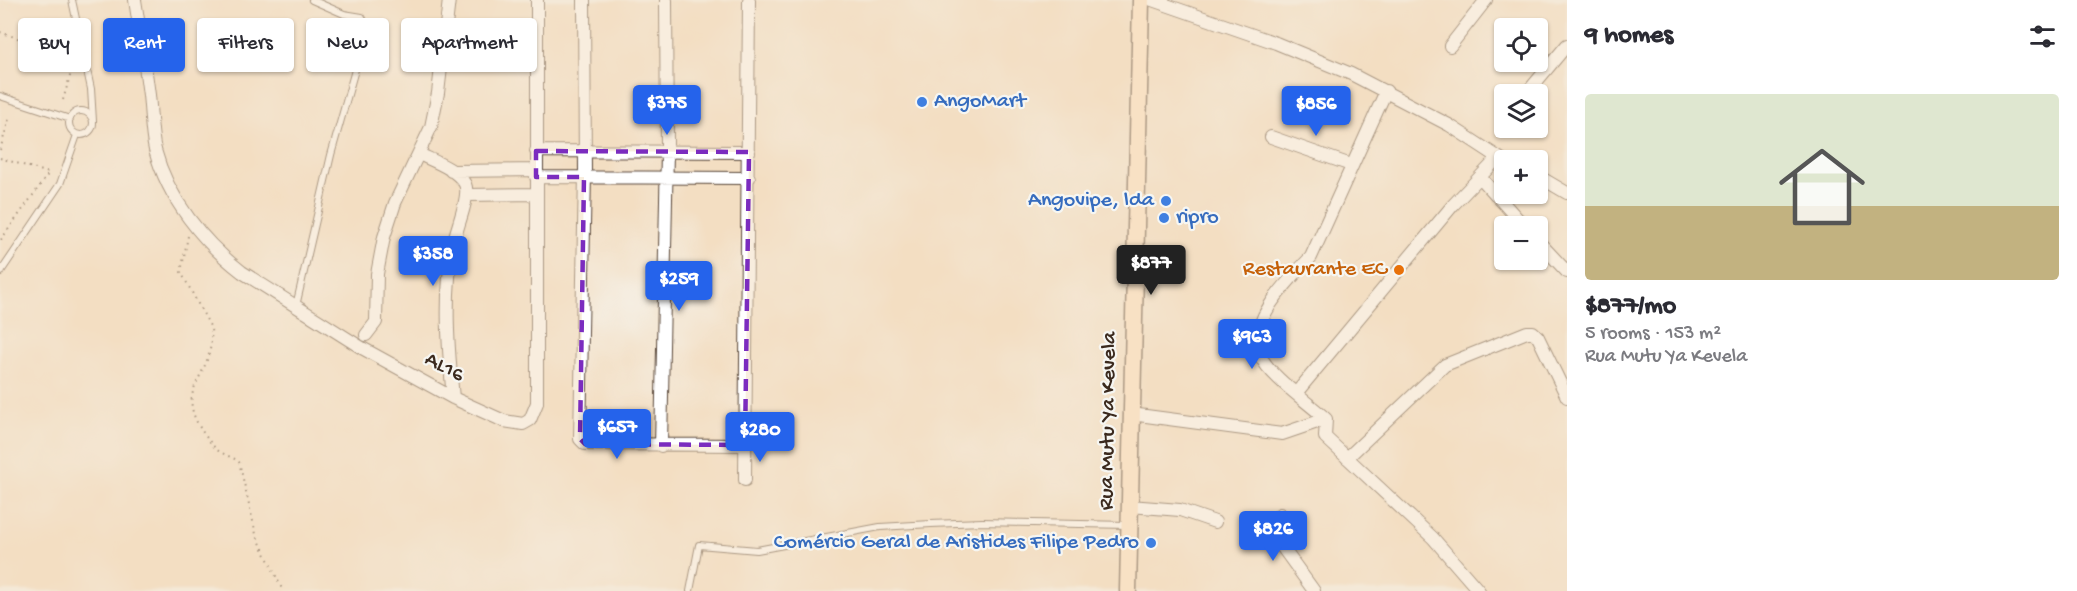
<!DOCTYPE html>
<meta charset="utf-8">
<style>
:root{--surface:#fff;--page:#f7f7f7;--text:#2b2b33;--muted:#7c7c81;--line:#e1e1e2;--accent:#2563eb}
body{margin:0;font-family:"Gochi Hand",sans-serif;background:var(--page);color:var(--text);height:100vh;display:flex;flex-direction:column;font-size:22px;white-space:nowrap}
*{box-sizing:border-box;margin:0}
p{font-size:20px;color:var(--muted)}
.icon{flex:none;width:33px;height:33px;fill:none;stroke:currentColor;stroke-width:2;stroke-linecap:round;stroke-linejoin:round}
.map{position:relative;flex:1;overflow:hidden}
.details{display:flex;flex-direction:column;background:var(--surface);width:510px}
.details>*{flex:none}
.banner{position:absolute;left:18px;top:18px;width:570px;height:54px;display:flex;gap:12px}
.buttons{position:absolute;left:1494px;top:18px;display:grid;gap:12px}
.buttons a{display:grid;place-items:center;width:54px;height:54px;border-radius:6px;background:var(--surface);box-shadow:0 2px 4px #0004;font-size:30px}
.price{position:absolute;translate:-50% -51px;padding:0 14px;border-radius:6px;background:var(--accent);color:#fff;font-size:20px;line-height:39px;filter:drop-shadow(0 2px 3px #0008)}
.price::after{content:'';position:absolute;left:50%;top:36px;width:18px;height:14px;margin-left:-9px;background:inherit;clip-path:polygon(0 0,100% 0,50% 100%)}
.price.active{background:#222;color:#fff}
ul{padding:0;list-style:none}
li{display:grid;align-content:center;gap:12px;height:318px;padding:0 18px}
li+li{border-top:2px solid var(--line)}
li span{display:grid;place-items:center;height:186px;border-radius:6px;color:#555}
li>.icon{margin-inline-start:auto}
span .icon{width:108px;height:108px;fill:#fffc;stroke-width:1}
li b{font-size:26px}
h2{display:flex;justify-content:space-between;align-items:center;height:72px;padding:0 18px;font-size:26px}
.chip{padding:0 21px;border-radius:6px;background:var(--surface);box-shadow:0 2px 4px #0004;font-size:21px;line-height:54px}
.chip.active{background:var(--accent);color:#fff}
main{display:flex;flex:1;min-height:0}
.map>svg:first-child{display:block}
</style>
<main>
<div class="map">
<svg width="1567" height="591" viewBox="0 0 1567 591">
<rect width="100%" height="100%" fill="#f6f6f2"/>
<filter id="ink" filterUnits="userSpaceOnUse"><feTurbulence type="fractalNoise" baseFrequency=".0167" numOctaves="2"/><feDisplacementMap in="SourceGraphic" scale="12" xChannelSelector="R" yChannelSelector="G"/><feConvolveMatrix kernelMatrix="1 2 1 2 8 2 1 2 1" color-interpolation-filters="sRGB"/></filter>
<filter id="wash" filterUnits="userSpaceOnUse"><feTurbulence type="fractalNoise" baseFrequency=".008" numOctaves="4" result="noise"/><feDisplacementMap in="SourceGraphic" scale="24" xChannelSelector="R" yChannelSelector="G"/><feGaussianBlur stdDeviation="1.35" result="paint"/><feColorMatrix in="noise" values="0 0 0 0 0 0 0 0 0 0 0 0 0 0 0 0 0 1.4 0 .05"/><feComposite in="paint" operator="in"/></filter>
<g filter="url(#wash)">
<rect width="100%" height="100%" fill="#f3dec2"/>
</g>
<g filter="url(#ink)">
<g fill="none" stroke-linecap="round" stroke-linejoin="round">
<g stroke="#574537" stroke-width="8">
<path id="lane" d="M72,0L91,89L93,121
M0,96L70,119
M69 123a12 12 0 1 1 24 0a12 12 0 1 1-24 0Z
M0,273L60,184L77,135
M296,306L331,155L367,27L362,17L344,14L312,0
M690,591L699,545L757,550L880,527L931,524L982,522L1128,525"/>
</g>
<g stroke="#574537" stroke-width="14">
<path id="street" d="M135,0C140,32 145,64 149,95C151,113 151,133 155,150C168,199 203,242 242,272L362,348L453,398L504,421L523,424L530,420L537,403V0
M584,0L585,173L580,439L585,444L745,445
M1152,0L1276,43L1351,74L1449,125L1504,161
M1450,46L1486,0
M1386,91L1311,257C1290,279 1246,321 1260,355C1270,377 1308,402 1326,419L1325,437L1433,538L1479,591
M1526,94L1567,45
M1271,137L1351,165
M536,151L749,152
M419,154C433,161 457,169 465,184C471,197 455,230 453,246C444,297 448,346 453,398
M451,171L536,170
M1538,176L1567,193
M536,177L749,178
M1480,177L1524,226
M467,195L537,194
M1538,241L1567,272
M366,335L376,322L377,274L384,237L395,203L431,127L438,93L449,0
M1297,392L1453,205L1498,158
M1131,414L1282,434L1326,419
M661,446L667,151L666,0
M1347,458L1445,365L1527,332H1533L1538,337L1567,397
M745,480L749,0
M1130,506L1180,510L1215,522
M1280,514V544L1314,591"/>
</g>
<g stroke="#574537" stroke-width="19">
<path id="secondary" d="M1128,591L1141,0"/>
</g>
<path stroke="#574537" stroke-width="2" stroke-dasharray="1.5 4.5" stroke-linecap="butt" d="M0,32L75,58
M63,100L75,59
M0,150L9,119
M0,158L49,173L0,241
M188,236L181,272L211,328C216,385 162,386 215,448C222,455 232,456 239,462L256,534L283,591"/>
<use href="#lane" stroke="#fff" stroke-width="6"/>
<use href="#street" stroke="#fff" stroke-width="12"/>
<use href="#secondary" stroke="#ffe4c6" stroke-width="16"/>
</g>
</g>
<path d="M0 0H1567V591H0ZM536,151L749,152L745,445L585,444L580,439L584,177H536Z" fill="#f3dec2" fill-opacity=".55" fill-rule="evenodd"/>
<path fill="none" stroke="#7b2cbf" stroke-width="4.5" stroke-dasharray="12 8" stroke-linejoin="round" d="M536,151L749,152L745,445L585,444L580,439L584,177H536Z"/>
<g fill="#3f7fe0" stroke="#f6f6f2" stroke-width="2">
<circle cx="922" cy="102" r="6"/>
<circle cx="1166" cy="201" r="6"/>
<circle cx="1164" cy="218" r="6"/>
<circle cx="1151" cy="543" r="6"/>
</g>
<circle fill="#e8710a" stroke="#f6f6f2" stroke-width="2" cx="1399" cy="270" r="6"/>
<g text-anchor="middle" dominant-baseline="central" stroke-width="4.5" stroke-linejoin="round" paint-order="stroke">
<g font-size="22" fill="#366cbe" stroke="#f6f6f2" text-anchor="start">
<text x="934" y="102">AngoMart</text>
<text x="1154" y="201" text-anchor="end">Angovipe, lda</text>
<text x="1176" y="218">ripro</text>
<text x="1139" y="543" text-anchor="end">Comércio Geral de Aristides Filipe Pedro</text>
</g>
<g font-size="22" fill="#c56008" stroke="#f6f6f2" text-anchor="end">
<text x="1387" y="270">Restaurante EC</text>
</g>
<g font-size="22" fill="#3b2a1e" stroke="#f6f6f2">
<text transform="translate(444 368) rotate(28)">AL16</text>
<text transform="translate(1109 421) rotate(-89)">Rua Mutu Ya Kevela</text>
</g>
</g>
</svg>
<div class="buttons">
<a><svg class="icon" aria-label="locate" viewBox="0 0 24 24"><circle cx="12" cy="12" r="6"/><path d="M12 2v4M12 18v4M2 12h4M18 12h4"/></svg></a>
<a><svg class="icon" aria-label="layers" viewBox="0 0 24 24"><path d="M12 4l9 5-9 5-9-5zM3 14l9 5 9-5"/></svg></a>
<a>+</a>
<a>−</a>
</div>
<b class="price" style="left:667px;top:136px">$375</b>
<b class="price" style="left:1316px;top:137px">$856</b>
<b class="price" style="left:433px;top:287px">$358</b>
<b class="price active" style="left:1151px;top:296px">$877</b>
<b class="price" style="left:679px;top:312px">$259</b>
<b class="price" style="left:1252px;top:370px">$963</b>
<b class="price" style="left:617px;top:460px">$657</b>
<b class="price" style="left:760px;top:463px">$280</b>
<b class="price" style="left:1273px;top:562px">$826</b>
<div class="banner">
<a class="chip">Buy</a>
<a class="chip active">Rent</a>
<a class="chip">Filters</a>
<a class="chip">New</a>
<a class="chip">Apartment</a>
</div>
</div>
<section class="details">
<h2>9 homes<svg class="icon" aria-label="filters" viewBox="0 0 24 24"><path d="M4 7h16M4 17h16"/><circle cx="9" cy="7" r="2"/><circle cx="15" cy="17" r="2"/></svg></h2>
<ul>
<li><span style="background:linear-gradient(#dfe7d0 60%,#c2b280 0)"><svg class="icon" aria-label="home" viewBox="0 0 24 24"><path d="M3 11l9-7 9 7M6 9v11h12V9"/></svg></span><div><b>$877/mo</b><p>5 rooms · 153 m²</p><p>Rua Mutu Ya Kevela</p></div></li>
</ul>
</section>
</main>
